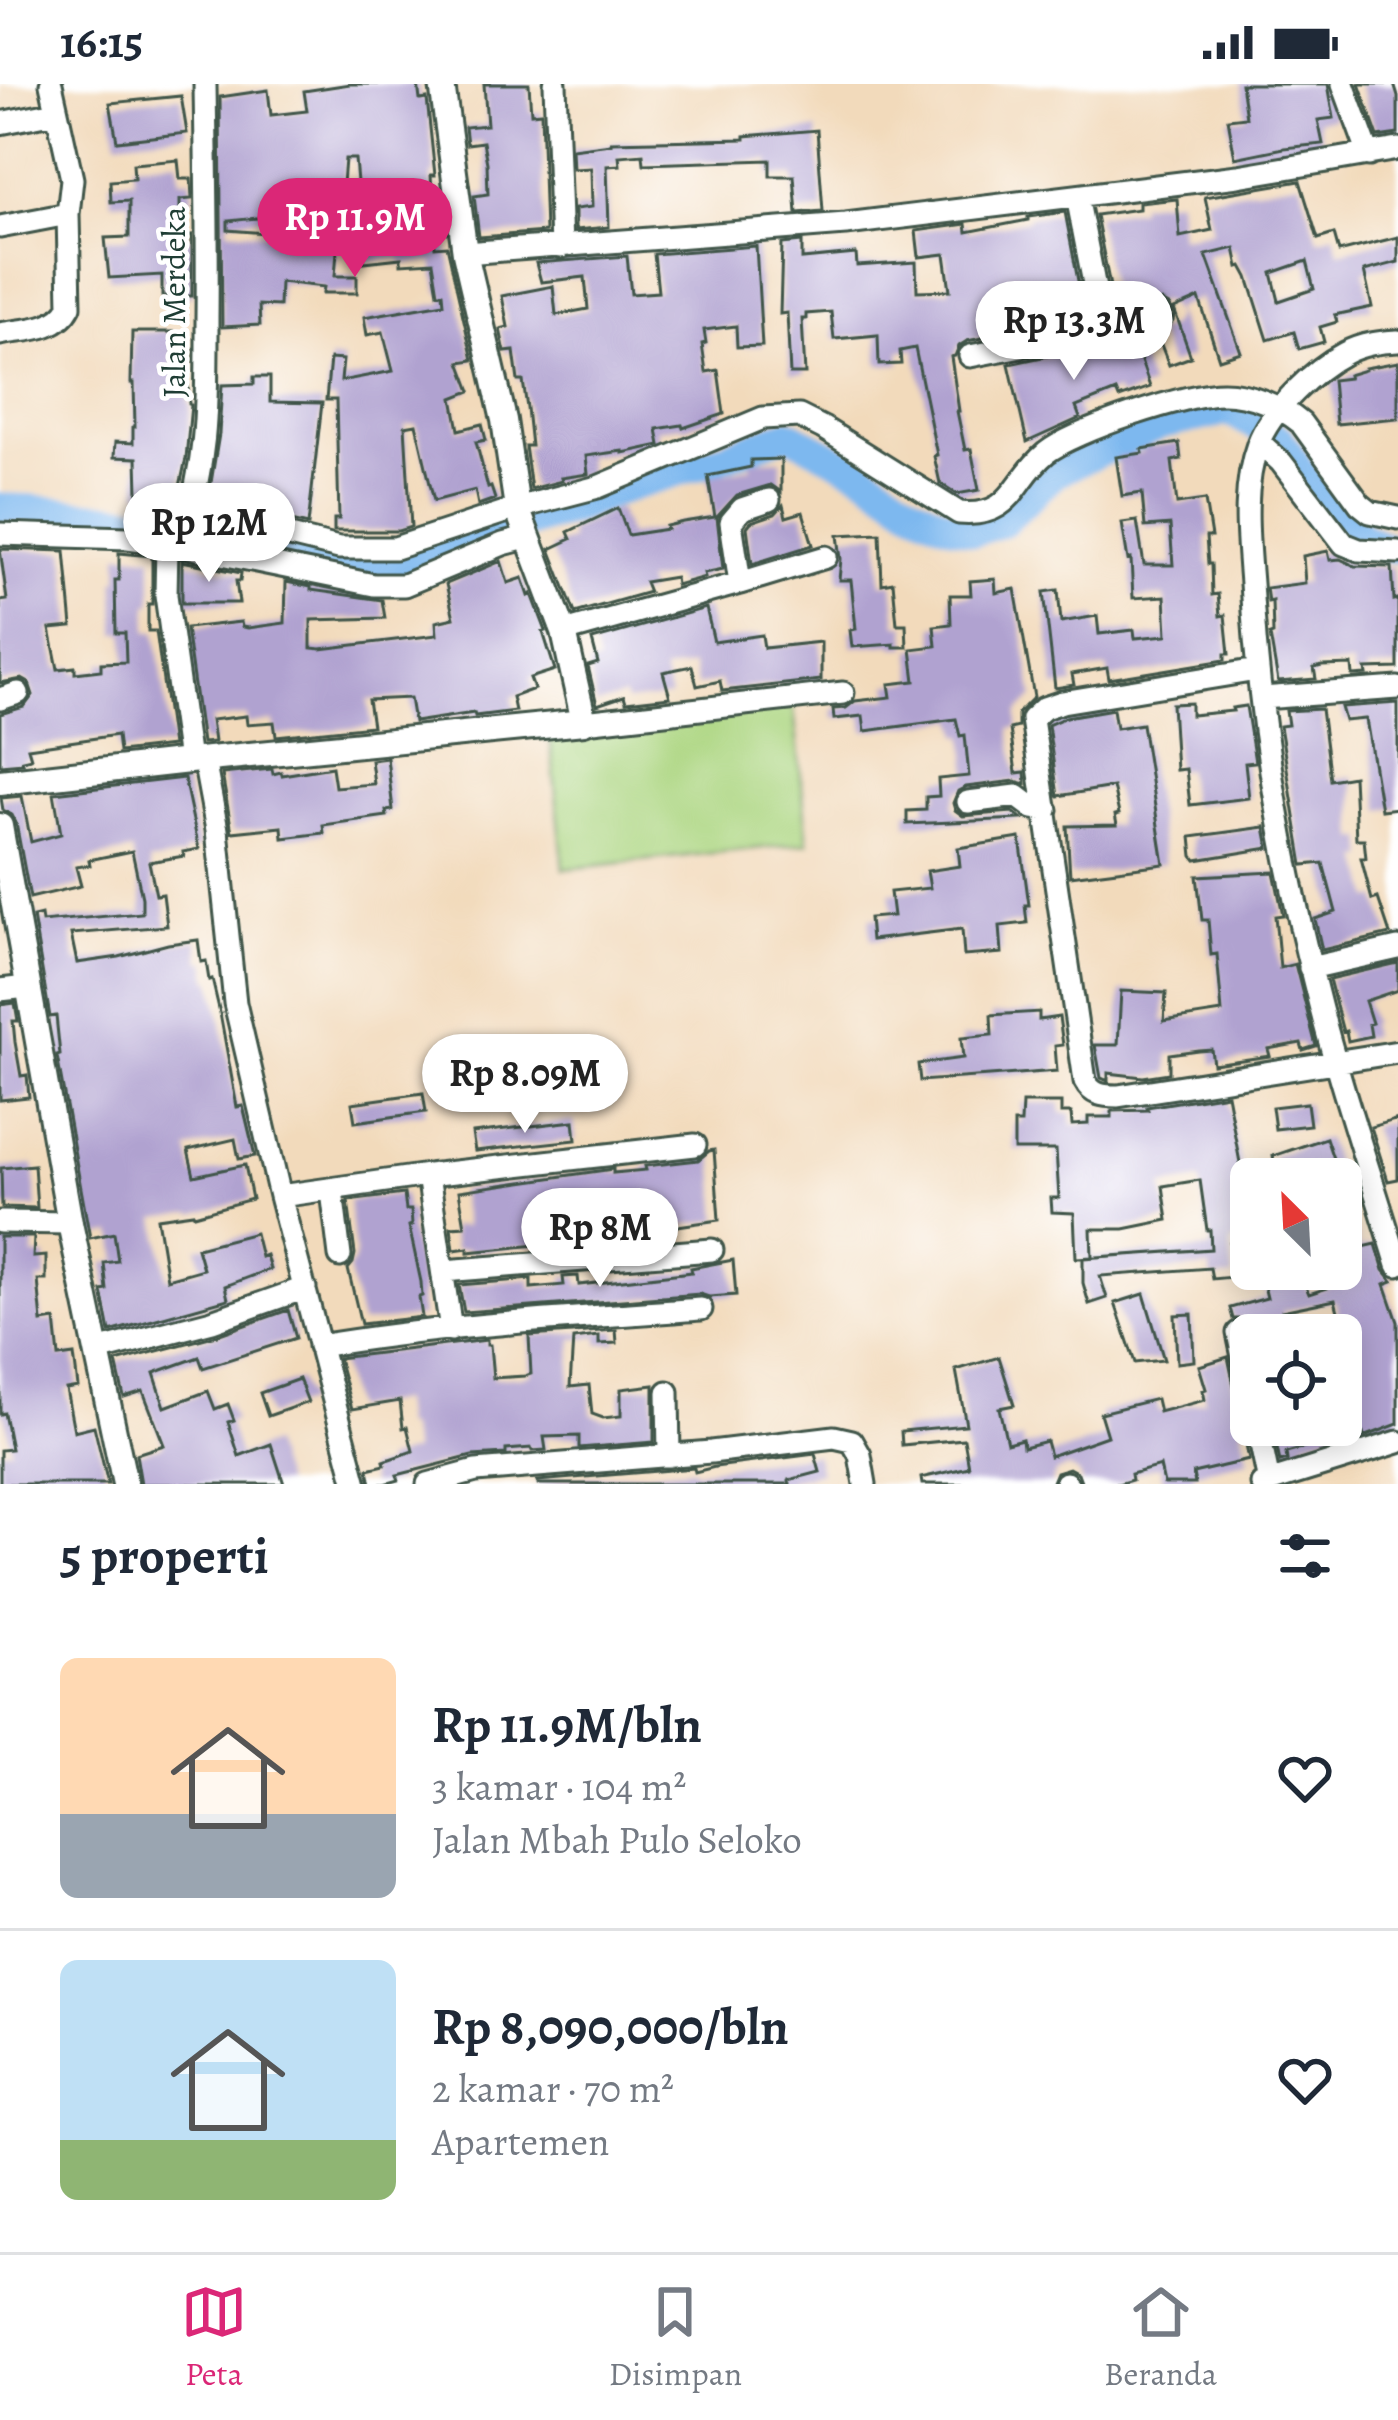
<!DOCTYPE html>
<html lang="id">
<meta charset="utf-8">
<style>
:root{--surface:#fff;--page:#f6f6f7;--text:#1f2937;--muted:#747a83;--line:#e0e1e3;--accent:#db2777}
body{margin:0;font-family:Alegreya,serif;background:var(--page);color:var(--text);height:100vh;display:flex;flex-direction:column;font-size:45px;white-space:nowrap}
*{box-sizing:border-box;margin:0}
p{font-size:39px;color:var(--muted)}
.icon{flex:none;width:66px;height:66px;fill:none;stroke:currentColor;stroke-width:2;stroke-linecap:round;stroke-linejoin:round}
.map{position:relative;height:1400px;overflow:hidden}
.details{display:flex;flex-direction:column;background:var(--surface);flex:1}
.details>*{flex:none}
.needle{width:78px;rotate:336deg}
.buttons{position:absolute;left:1230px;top:1074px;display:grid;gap:24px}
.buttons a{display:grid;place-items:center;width:132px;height:132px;border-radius:18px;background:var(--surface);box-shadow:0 6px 30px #0003;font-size:60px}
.price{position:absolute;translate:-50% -102px;padding:0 27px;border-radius:42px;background:#fff;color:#222;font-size:39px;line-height:78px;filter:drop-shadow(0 3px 6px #0008)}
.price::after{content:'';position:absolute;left:50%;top:72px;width:36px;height:27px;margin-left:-18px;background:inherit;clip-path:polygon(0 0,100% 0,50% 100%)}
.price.active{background:var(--accent);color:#fff}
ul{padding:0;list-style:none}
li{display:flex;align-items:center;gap:36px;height:300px;padding:0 60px}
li+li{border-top:3px solid var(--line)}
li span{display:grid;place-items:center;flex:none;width:336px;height:240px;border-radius:18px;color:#555}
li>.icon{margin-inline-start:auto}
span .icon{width:144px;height:144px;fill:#fffc;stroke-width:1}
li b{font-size:51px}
h2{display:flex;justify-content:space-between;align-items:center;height:144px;padding:0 60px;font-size:51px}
.status{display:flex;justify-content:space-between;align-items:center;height:84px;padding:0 60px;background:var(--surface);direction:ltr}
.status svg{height:33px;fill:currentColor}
.dock{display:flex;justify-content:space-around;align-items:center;height:168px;border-top:3px solid var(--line);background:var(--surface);font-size:33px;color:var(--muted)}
.dock a{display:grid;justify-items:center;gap:6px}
.dock .active{color:var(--accent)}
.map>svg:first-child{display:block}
</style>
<div class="status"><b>16:15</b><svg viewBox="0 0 49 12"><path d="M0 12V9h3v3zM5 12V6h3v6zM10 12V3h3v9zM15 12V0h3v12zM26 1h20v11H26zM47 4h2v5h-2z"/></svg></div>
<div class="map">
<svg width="1398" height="1400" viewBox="0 0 1398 1400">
<rect width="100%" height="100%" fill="#fff"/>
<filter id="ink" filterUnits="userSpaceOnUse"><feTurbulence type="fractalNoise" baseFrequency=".00833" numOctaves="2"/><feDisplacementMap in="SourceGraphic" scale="24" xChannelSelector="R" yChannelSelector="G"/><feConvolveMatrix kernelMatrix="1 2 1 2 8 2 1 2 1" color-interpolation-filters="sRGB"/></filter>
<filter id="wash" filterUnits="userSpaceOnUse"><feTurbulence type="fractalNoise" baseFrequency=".004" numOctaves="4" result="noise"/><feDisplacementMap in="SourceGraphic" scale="48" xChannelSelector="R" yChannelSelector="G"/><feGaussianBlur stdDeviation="2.7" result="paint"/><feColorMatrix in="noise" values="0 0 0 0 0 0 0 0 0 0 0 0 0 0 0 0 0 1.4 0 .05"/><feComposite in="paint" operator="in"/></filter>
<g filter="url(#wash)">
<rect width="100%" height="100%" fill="#f2dabb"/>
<path fill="#acd580" stroke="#66895a" stroke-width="3" d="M793,616L808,759L564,785L549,642Z"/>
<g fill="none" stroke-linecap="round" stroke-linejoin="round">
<path stroke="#7db8ef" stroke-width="30" d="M0,424L28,425L137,436L192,453L253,463L332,482L387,484L572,426L615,408L714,376L788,349L865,390L912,423L946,439L976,447L1003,438L1056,388L1161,341L1228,327L1280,355L1309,399L1361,452L1387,464H1398"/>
</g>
<g id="blocks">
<path fill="#b0a2d0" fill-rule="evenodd" d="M350,0H418L420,16L427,15L435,91H431L432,107L405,109L407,140L428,138L430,153H434L435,163L447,162L473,276L460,278L471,307L453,314L459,346L482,340L486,356L476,358L488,404L491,403L495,415L478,421L475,406L434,417L416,340L405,342L411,443L398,447H334V435H339L336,316H326L330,275L343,276L341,297L393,287L383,248L367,251L364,233L444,219L443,209H438L433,178L401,180V174L364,178L355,75H345L341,125L228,137V146L338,155L335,192H357V209H323L324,203L280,198L279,222L259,221L260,241L222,243L220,13L268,6L271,31L307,27L304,7Z
M484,0H529L531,29L541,28L545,148L479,153L474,112L488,110L487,79L483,58L467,60L465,43L487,41Z
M1241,0H1328L1334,34L1318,36L1323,60L1284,64L1235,74L1228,35L1246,33Z
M1359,0H1394L1398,13V50L1378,53Z
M181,12L187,49L117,57L110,19Z
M817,46L823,127L797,129L794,92H770V76L644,80L643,70L619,72L620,81L607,82L609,143L575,146V125L592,123L591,84L573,85L572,65L611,60V58L745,55V52Z
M178,76L180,95H191L192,115L180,116V152L192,151V212H162V191L109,194L105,154L129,153V117L111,118L110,97L134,95L133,80Z
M1300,97L1318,155L1334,150L1339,168L1398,153V178L1364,187L1372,223L1335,231L1337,238L1320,243L1324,258L1299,265L1294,248L1268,256L1248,193L1242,182L1239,183L1235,164L1206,171L1241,268L1219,275L1199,214L1174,225L1191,273L1169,281L1156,248L1168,243L1173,237L1174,230L1169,221L1162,217L1144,220L1141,211L1121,218L1124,225L1115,228L1096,131L1139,125V119L1177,115L1180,153L1212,146L1205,113ZM1307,177L1314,205L1279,217L1272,189Z
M1065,128L1085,234L967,257L959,262L955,272L951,273L959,327H957L965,366L971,365L979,406L957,410L940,399L934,372L937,371L915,264L900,267L901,280L879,281L878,251L834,255L831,228L806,230V235H802L805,290H790L787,229L780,230L782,160L802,158V175L856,170L857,182L916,178L917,207L950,206L945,170L919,173L916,147L966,140L967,148L1028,136V133ZM1041,196L1050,239L1020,247L1017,236L1001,239L995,204Z
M756,162L762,262L737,263L736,242L704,246L706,259L702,260L706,288L718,286L724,330L683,344L682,341L657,345L660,361L623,369V367L586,372L588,390L561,394L562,397L531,405L525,362H531L527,324L523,297H518L514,267L505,268L500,245L508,243L502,212L553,202L556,231L588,225L585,193L541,198L536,179L627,172L631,210L658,208L654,170Z
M132,248H174L173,281H179L178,301H188L189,320L191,321L186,374L179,407L176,406L168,442L143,436L150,409H138L137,374L114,373L115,358L133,359V343H135L134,299H131Z
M1133,254L1150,303L1119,314L1116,307L1076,323L1080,334L1027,358L1009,280Z
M1398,278V334L1336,340L1332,296L1349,294L1348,291L1365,286V284Z
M254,293H270V318L322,319L308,441L208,417L219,350L222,301L254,300Z
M1179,359L1181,375L1172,377L1177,420L1205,416L1211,453H1206L1208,480H1211L1212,511L1218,510L1220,532L1225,531L1229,570H1225V576L1109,595L1107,584L1072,590L1074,601L1055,604L1044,508L1058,506L1061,538L1097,532L1099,550L1134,546L1135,554L1167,551L1165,512L1133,514L1131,475L1128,476L1122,439L1137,437L1144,481H1173L1170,441L1145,443L1142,409L1122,412L1116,373L1143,369L1142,365Z
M781,375V408L771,401L737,411L717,433L723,485L704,489L705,493L676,501L675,493L645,498L649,508L575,529L550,465L571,455L568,448L618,424L628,451L667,445L666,442L683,438L715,433L708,392L751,383V376Z
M783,421L786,433L803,428L813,461L752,480L747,443L751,438L775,430Z
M880,449L882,500L893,498L897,540H906L907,563H894V560L852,563L850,546L856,545L851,496H839L841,475L838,451Z
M0,465L65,467L72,543L50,545L58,585L75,583V589L101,586V579L126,578L125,549H116L115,496H119V469L152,472V520H148V547H156L172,662L119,668L117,651L28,664L31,674L22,676L23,679L0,681V630L24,623L33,611L29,599L22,595L0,599V517L7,516Z
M1328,467L1330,476L1340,475L1355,482L1392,483L1394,516L1398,515V584L1366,585L1367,591L1353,592L1352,581L1322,582L1314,584L1316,595L1278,598L1270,551L1273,550L1272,517L1268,518L1266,504L1305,499L1303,472Z
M182,477L241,489L240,497H236L239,519H182Z
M501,477L508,499L523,494L529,512L532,510L546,547L543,548L555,586L530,594L534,605L512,613L515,627L475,632L474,629L414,638L410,614L368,616L372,642L276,652L274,638L247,640L246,632L211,636L214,658L202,659L186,544L241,538L242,543L248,544L285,539L286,498L311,503V506L382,516L385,534L311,536V564L321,565L437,551L436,538L454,534L446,500Z
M995,495L996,509L1015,505L1034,613L1018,629V643L1010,645L1016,689L1025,688L1026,700L1015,697L966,703L958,707L953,719L955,726L963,732L1013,728L1022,735L907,740V727L926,726V713L939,712L938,695L969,692L965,651L960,652L956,635L865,647L863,632L834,635L833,625L846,624L855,617L891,613L889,600L915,597L911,565L936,562L934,542L951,540L950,511H971L970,497Z
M706,524L714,558L762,551L764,564L821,558V596L722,607L720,597L697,602L692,582L663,588L670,613L626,618L624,612L597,621L588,582L598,579L592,556Z
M1191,619V631L1233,627L1232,624L1246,622L1255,678L1245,679L1249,714L1190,721L1186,685L1176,686L1172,620Z
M1398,619V724L1381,726L1366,635L1345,637L1341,623Z
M1113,625L1116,644L1142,640L1164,780L1070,792L1067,742L1117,741L1115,731L1119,730L1113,703L1058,712L1048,641L1066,633Z
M1321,625L1330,696L1353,692L1356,755H1364L1366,774H1361L1372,816L1378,814L1390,850L1322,866L1315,835L1336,828L1323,779L1303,781L1280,642L1288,641L1286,627Z
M387,674L393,726L386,727L387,732L323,741L324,749L283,754L282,743L232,748L222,690L272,685L273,690L281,688L282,691L332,683L335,703L374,700L371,676Z
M184,694L199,765L183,768L184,772L149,778L156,811L163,810L167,842L71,850L77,879L119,873L168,860L198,856L201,878L206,877L209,896L212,895L220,929L237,1023L243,1022L255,1072L239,1075L235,1055L188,1066L194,1092L245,1081L252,1115L194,1131L193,1129L157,1134L167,1195L203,1185L197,1164L255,1149L261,1173L266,1171L270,1185L225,1202L228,1215L110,1248L102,1207L107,1206L104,1179L118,1177L114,1149L90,1154L57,972L60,971L56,932L50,933L33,833L41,831L42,838L142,829V814L132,767L89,776L90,781L76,783L81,802L30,814L16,739L12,731L3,726L1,714L22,712L31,758L61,750L54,709Z
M1265,743L1269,764L1196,776L1193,772L1191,753Z
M1020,754L1029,821H1025L1027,839L1000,842L1002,869L964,872L962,845L871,856L869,834L893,832L890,808L930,804L927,787L960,782L958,764Z
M1274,788L1283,831L1275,832L1280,884L1295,880L1316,962L1303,966L1301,959L1268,965L1270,972L1213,980L1211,965L1198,966L1169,970V989L1143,993L1108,989V997L1101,994L1095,961H1118L1121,907L1166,909L1164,937L1222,928L1217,870L1211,871L1208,836H1202L1197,792Z
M1398,879V906L1365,917L1372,939L1369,940L1371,952L1348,957L1346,947L1343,948L1329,895Z
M15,919L18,937H13L15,958L21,992L27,991L29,1013L0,1016V921Z
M1039,928V936L1059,933L1063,961L1055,962L1057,987L920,997L918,980L963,974L961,954L992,951L991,931Z
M423,1009L426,1028L355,1038L352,1019Z
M1227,1010L1251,1137V1153L1230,1158L1233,1193L1212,1195L1210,1184L1100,1192L1107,1214L1089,1220L1083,1199V1174L1211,1165L1210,1146H1207L1200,1096L1163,1102L1168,1136L1124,1145H1091L1092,1173L1076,1174L1074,1129L1052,1128L1051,1114H1059L1056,1066H1014V1039H1021L1022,1019H1061V1029H1071L1072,1041L1088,1040V1033H1112V1027L1148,1026L1147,1023Z
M1307,1019L1310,1041L1275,1045L1272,1023Z
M1398,1035V1095L1388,1097L1371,1043Z
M574,1037L576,1056L475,1067L472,1049Z
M1326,1054L1340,1095H1276L1273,1072Z
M714,1066L719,1136L657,1145L656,1139L619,1143L620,1153L593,1156V1153L557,1154V1159L468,1168V1164L454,1166L451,1143L465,1142L459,1107L613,1085V1089L646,1086L645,1082L698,1076L709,1067Z
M34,1081L37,1124L2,1123L1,1084Z
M404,1110L406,1126H411L412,1141L409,1142L421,1198L422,1212L419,1213L422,1233L361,1240L348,1185L353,1179L355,1170L348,1117Z
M1357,1150L1359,1164L1376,1160L1384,1186L1393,1197L1385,1200L1398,1238V1340L1364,1353L1361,1341L1303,1357L1305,1364L1286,1369L1287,1376L1280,1378L1272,1341H1341L1342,1243L1335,1216L1282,1227L1289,1251H1254L1248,1238L1242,1235H1233L1230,1224L1267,1214L1260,1185H1283L1286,1195L1301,1191L1309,1210L1340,1200L1336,1187L1341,1185V1153Z
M0,1153H34L33,1173L46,1172V1196H38L42,1238L55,1236L59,1273L74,1271L78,1303L66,1305L74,1347L94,1342L108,1400H0V1366L11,1365L4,1329L0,1330Z
M733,1176L736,1211L709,1213L700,1210L464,1228L459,1201L531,1195V1204L564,1201L563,1193L578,1192L579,1201L692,1188L691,1184Z
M1144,1210L1164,1276L1135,1279L1115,1219Z
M288,1226L296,1254L203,1284L199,1273L154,1289L165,1323L208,1307L215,1325L228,1320L234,1336L228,1338L239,1372L271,1360L284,1400H141L136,1370L164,1361L143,1307L124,1313L116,1278L217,1251Z
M1192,1230L1194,1277L1177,1279L1175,1231Z
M616,1246L617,1259L599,1260V1252L573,1255L570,1303L589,1301L592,1330L603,1334L621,1332V1305L654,1301V1358L579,1364V1352L544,1353L546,1366L532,1367L531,1364L506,1366V1370L472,1372L397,1391L399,1396L385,1400H371L368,1385L385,1381L384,1377L413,1367L407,1343L403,1344L400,1317L352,1325L338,1274L487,1256V1261H490L493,1294L525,1292L531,1290L529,1252Z
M999,1273L1014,1321L999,1324L1007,1359L1022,1355L1023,1363L1046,1357L1050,1372L1107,1352L1100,1329L1156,1315L1159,1328L1205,1316L1203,1306L1206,1305L1199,1282L1228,1273L1237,1316L1241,1323L1251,1327L1243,1335L1242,1343L1249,1376L1193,1389L1195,1400H1164L1160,1382L1131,1390L1132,1396L1118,1400H1082L1078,1389L1069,1384L1056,1388L1051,1400H922L921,1394L969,1383L964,1355L902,1361L901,1347L966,1341L956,1286Z
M299,1295L308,1318L268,1332L260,1309Z
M815,1370L820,1388L789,1396L790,1400H538L537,1397L694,1384L695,1388L715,1383Z"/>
</g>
</g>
<g filter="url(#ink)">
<use href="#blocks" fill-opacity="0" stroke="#3f5548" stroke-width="3"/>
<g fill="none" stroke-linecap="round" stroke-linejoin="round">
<g stroke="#3f5548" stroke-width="27">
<path id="minor" d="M555,0L561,163
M1343,0L1369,71
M0,39L56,28
M1077,112L1103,246
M0,143L68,130
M465,169L846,140L1238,92L1398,65
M0,250C25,245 57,247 70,222L68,130L72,95L51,0
M1398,257C1379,258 1362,260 1345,269C1314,285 1270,327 1258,360C1240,409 1249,464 1252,514C1260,644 1283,775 1315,901C1338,996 1370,1088 1398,1181
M970,272L1103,246L1159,232
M1259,358L1281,378L1344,460L1359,466L1398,468
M191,428L339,464H395L517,424L598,403L763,334L799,332L823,344L959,429C1014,434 1012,397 1046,369C1074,347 1187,309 1223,309C1249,309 1281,322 1301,339L1360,420L1370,428L1398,434
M0,450L128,454L178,461L374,501H404L503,460L526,454
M167,460L166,511L189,677
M178,461C209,384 207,314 207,233C208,155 206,77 205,0
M740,499L826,473
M564,548L740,499L731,438L742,425L769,416
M1257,586L1062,618L1044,624L1032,635L1085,997C1092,1011 1103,1012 1118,1012L1398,968
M1262,614L1398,604
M0,615L18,609
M584,638L843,609
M204,676L217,746L235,919L280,1112L356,1400
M968,718L1017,712L1033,724L1047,726
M1310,884L1398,864
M0,906L27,903
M428,1091L451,1246
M332,1107L340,1172
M280,1112L428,1091L695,1061
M0,1138L70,1139
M444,1187L712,1166
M1238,1249L1251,1312
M319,1262C445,1241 574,1234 701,1225
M97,1267L212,1237L305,1204
M668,1308L669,1372
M1257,1341L1269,1398
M1066,1399L1067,1400
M428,1400L476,1387L711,1368L834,1353L852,1357L860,1371L865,1400
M1262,1400L1398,1358"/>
</g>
<g stroke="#3f5548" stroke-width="30">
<path id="tertiary" d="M0,698L189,677L584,638L564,548L517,424L504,336L465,169L442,0
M0,742L70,1139L125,1400"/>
</g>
<use href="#minor" stroke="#fff" stroke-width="21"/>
<use href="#tertiary" stroke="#fff" stroke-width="24"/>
</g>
</g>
<g text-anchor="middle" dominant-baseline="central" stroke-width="9" stroke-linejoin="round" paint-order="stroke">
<g font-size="33" fill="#1f3d34" stroke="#fff">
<text transform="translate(173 218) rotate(-90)">Jalan Merdeka</text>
</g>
</g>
</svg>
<div class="buttons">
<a><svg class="needle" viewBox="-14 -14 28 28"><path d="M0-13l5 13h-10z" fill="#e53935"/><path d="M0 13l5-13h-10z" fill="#747a83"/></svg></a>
<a><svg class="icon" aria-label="locate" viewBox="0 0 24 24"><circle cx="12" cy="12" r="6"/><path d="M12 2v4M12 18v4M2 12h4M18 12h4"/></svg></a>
</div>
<b class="price active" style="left:355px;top:196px">Rp 11.9M</b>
<b class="price" style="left:1074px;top:299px">Rp 13.3M</b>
<b class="price" style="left:209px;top:501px">Rp 12M</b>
<b class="price" style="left:525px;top:1052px">Rp 8.09M</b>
<b class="price" style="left:600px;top:1206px">Rp 8M</b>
</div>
<section class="details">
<h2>5 properti<svg class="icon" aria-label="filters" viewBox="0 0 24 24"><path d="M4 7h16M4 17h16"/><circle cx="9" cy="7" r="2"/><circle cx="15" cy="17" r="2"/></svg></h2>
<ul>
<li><span style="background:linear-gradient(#ffd9b3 65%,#9aa5b1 0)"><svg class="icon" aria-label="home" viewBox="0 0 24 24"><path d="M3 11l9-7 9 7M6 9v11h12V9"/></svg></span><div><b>Rp 11.9M/bln</b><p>3 kamar · 104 m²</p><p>Jalan Mbah Pulo Seloko</p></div><svg class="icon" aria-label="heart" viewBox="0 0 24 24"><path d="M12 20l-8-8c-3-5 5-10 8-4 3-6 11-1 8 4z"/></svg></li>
<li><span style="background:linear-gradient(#bfe0f5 75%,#8fb573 0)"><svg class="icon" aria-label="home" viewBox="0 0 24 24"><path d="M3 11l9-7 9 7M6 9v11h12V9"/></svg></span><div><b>Rp 8,090,000/bln</b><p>2 kamar · 70 m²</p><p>Apartemen</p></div><svg class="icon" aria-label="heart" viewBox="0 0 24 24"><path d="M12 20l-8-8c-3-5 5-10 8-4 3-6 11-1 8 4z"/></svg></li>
</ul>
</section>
<nav class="dock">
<a class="active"><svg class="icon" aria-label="map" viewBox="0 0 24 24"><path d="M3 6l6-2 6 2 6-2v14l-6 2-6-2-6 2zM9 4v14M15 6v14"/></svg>Peta</a>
<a><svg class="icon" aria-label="saved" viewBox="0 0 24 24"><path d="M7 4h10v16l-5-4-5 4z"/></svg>Disimpan</a>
<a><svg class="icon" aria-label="home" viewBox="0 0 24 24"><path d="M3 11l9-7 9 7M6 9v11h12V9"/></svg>Beranda</a>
</nav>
